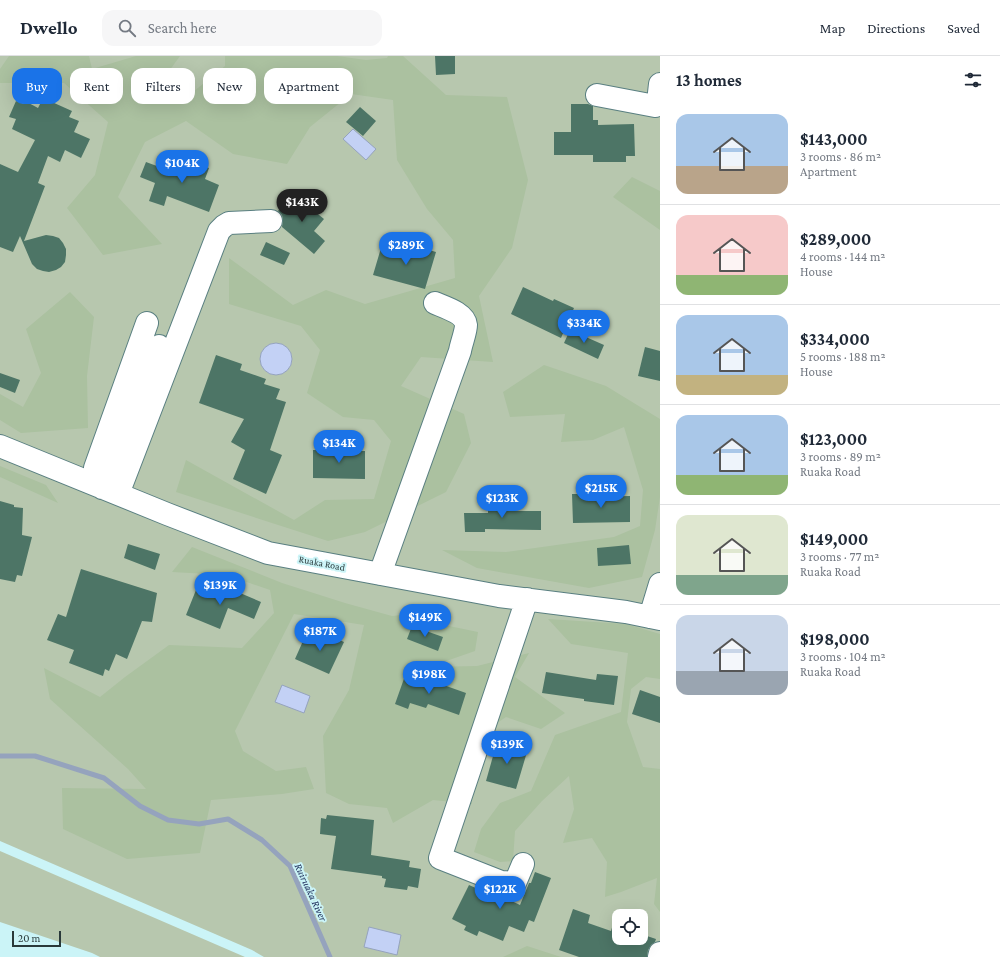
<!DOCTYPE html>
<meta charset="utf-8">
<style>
:root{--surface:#fff;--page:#f6f6f7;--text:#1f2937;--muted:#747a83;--line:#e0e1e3;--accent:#1a73e8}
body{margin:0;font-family:"Crimson Pro",serif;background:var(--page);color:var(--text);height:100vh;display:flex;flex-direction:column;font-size:15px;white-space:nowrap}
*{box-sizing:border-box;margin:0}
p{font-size:13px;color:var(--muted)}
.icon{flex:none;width:22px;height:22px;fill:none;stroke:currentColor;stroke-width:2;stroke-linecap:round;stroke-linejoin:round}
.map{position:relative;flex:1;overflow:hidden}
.drawer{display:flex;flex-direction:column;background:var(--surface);width:340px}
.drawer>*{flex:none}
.top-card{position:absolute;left:12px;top:12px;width:380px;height:36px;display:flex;gap:8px}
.fabs{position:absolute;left:612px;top:853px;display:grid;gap:8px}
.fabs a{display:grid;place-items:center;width:36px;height:36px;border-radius:8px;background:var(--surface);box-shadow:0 4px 16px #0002;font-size:20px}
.scale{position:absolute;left:12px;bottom:10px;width:49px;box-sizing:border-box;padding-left:4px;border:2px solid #29393a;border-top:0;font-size:11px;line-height:14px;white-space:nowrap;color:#29393a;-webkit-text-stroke:3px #cbf4f7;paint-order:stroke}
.price{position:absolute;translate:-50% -34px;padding:0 9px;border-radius:14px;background:var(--accent);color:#fff;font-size:13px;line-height:26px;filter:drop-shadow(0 1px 2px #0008)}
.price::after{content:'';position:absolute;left:50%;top:24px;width:12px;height:9px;margin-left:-6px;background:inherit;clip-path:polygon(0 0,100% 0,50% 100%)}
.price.on{background:#222;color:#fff}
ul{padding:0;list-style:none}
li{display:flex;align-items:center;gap:12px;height:100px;padding:0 16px}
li+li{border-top:1px solid var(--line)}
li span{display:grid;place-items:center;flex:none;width:112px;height:80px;border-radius:12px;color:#555}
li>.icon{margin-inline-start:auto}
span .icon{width:48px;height:48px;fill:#fffc;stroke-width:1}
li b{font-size:17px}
h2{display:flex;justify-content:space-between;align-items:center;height:48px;padding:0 16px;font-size:17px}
.pill{padding:0 14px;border-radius:12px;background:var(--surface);box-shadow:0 4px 16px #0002;font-size:14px;line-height:36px}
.pill.on{background:var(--accent);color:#fff}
header{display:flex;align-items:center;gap:24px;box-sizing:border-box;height:56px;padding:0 20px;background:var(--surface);border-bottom:1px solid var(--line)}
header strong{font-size:19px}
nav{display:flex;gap:22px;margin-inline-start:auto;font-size:14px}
.search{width:280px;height:36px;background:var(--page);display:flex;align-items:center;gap:10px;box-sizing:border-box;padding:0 14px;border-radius:12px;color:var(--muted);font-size:15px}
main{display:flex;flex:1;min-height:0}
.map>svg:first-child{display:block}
</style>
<header>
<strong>Dwello</strong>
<div class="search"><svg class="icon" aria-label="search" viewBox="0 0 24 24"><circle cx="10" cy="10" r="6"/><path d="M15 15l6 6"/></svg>Search here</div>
<nav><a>Map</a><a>Directions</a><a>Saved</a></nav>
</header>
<main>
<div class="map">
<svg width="660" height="901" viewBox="0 0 660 901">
<rect width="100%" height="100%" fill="#cbf4f7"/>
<path fill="#b7c7ae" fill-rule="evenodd" d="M0,0H660V901H264L252,894L0,785ZM619,860H641V882H619Z
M0,795L245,901H100L92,897L0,866Z"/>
<path fill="#abc1a0" d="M9,0H89L92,13L136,0H180L159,29L193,36L225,10V0H337L366,4L387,2L388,0H403L446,39L507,41L528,124L512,192L479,240L493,306L421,301L401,330L464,358L471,387L446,436L365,476L328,485L176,436L186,404L294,464L325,444L374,443L391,385L374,364L343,361L307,337L320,294L301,270L229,248V202L293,249L326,234L365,248L455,222L453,184L427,153L397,104L393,44L351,38L310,71L287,108L233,98L186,65L145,86L118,141L162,188L103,199L67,152L95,119L108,66L64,27H0V13Z
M632,121L660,135V174L613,141Z
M70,236L94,261L87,320L88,372L21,377L0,364V338L23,351L41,317L26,273Z
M544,309L606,330L660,363V441L655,474L642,521L589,532L477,512L442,494L506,496L614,481L640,470L643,434L624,371L593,384L561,386L565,358L510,361L503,336Z
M0,410L46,429L58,447L0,421Z
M192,491L282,527L345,547L392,560L412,558L449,570L478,576L475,595L429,611L477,610L529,597L515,621L565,657L541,673L506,661L470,685L472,748L433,744L393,767L387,752L349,748L326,737L323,680L349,634L364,569L294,558L235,675L243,695L276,715L306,711L314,733L282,738L211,744L200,797L127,803L63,773L62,732L146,733L128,713L50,643L44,612L100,641L125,621L169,589L242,592L274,557L270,534L226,519L172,516Z
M548,563L626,568L660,578V623L646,621L631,633L627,666L643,711L660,713V856L654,848L657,822L621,836L605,841L607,806L592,782L563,787L574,753L569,720L542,745L515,775L513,805L500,806L474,796L481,773L500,747L531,735L555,679L621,656L628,597L571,588Z
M527,890L561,901H503Z"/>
<path fill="#c3d1f5" stroke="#95a3bd" d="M353,73L376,93L366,104L343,83Z
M260 303a16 16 0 1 1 32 0a16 16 0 1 1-32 0Z
M282,629L310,640L304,657L275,646Z
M369,871L401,879L397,899L364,891Z"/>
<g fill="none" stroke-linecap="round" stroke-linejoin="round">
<path stroke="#95a3bd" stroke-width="5" d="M0,700H35L104,722L140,750L168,764L199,768L228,763L262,784L290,810L330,901"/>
</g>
<path fill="#4d7566" d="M435,0H455V18L436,19Z
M43,42L72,55L69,61L79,65L74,76L90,83L81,102L65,94L60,106L48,100L38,127L45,130L24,185L46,179L53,180L59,182L63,187L66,193V199L65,206L61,211L56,214L49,216L43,215L37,213L32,208L20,180L13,196L0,191V108L18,116L35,84L12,73L16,63L9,61L16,45L24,48L25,45L38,52Z
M571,48H588L593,50V64H598V69L634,68L635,100H626V106H593V99H554V76H571Z
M360,51L376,65L363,80L346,66Z
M179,100L209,112L205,123L219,129L209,156L167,140L164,150L149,145L155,127L140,121L146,106L173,116Z
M292,137L324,163L314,175L325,185L314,198L282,171L283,164L282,159L278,155Z
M266,186L290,197L284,209L260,199Z
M412,189L436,196L425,233L373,219L381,192L409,199Z
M523,231L553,245L554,243L574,252L561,282L511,258Z
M570,274L604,289L598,303L564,287Z
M645,291L660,295V325L638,320Z
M216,299L242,308L240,314L266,323L264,328L280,333L276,343L286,346L270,394L282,399L266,438L233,423L245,394L231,386L244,363L199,347Z
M0,317L20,324L15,337L0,331Z
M313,394L365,395V423L313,422Z
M572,438H592L590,441L630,440V466L573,467Z
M488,444L513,445V455H541V474L485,473V476H465L464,457H488Z
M0,445L14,449V451L23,452L22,479L32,481L22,520L17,519L15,526L0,523Z
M128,488L160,498L155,514L124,502Z
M629,489L631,508L598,510L597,492Z
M81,513L157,537L152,566L142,565L127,603L116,598L109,615L105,613L103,620L69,607L74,594L47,584L58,558L66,561Z
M198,529L230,541L233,534L261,546L254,563L228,552L220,573L186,559Z
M412,570L443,581L438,595L407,583Z
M317,574L344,586L329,618L295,603L303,585L311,588Z
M546,616L596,624L597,618L618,620L614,649L584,645V643L542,637Z
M406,617L434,628L435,626L466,637L459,659L428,648L426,652L410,647L408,653L395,648Z
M640,634L660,641V667L632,658Z
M507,682L521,685L519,694L527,696L516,733L486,725L495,693L503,695Z
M327,759L374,764L371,799L410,805L409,811L421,813L418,832L408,830L407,834L384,831L386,823L382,822V820L331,813L336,780L320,778L321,762L326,763Z
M535,816L551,822L534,866L529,864L524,876L509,870L503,885L479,875L477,880L464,874L466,870L452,863L469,829L498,842L499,839L520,849L529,827H531Z
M573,853L590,859L588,867L611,875L613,868L619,871V882H641V878L656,883L655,886L651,889L648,894L647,901H579L559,894Z"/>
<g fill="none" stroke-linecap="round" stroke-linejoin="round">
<g stroke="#597f81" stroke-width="24">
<path id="minor" d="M597,39L655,50L658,46L660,28
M0,390L167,458L268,497L499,540L626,556L660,563
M95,412L147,267
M102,432L159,290
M118,438L219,175L224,170L229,167L271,165
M380,518L460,295C461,288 466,276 466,269C465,257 444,251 435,247
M650,561L660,528
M523,808L515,827L501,826L440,802L527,543
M659,901L660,897"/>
</g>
<use href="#minor" stroke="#fff" stroke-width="22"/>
</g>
<g text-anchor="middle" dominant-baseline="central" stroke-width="4" stroke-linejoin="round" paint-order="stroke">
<g font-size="10" fill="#29393a" stroke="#cbf4f7">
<text transform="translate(322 507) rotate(11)">Ruaka Road</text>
</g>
<g font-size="11" font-style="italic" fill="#21305c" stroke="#cbf4f7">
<text transform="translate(311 836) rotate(65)">Ruiruaka River</text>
</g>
</g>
</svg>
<div class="fabs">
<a><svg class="icon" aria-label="locate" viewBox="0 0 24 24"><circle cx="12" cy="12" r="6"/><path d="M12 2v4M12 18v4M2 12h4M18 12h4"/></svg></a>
</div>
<div class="scale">20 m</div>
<b class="price" style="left:182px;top:128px">$104K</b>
<b class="price on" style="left:302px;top:167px">$143K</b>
<b class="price" style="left:406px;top:210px">$289K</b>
<b class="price" style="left:584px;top:288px">$334K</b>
<b class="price" style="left:339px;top:408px">$134K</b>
<b class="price" style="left:601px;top:453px">$215K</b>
<b class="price" style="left:502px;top:463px">$123K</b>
<b class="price" style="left:220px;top:550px">$139K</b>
<b class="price" style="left:425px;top:582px">$149K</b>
<b class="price" style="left:320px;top:596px">$187K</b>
<b class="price" style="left:429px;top:639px">$198K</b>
<b class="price" style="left:507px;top:709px">$139K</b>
<b class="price" style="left:500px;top:854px">$122K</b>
<div class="top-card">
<a class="pill on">Buy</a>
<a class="pill">Rent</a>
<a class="pill">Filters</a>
<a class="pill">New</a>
<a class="pill">Apartment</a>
</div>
</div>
<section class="drawer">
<h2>13 homes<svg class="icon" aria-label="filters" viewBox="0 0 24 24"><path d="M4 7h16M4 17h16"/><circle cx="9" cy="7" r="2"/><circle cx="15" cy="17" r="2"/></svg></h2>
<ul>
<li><span style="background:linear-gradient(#a9c7e8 65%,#b9a48a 0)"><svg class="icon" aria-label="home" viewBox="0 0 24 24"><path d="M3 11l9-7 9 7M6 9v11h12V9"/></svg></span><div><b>$143,000</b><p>3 rooms · 86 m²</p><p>Apartment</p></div></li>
<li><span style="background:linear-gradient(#f6c9c9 75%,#8fb573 0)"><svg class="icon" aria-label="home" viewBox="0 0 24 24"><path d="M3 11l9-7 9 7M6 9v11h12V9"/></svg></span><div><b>$289,000</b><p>4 rooms · 144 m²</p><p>House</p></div></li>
<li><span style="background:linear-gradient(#a9c7e8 75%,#c2b280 0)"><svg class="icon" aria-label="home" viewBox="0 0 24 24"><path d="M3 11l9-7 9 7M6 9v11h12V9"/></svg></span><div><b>$334,000</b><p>5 rooms · 188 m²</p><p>House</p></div></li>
<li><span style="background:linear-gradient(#a9c7e8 75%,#8fb573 0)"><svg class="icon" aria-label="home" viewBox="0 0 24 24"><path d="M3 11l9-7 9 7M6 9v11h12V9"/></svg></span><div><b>$123,000</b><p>3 rooms · 89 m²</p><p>Ruaka Road</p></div></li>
<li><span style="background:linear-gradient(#dfe7d0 75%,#7fa58c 0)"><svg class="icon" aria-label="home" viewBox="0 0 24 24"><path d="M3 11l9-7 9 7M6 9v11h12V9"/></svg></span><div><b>$149,000</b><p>3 rooms · 77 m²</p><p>Ruaka Road</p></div></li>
<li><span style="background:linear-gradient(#c9d6e8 70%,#9aa5b1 0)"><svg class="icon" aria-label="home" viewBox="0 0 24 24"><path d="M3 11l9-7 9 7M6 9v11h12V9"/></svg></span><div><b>$198,000</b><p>3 rooms · 104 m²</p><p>Ruaka Road</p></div></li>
</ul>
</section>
</main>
